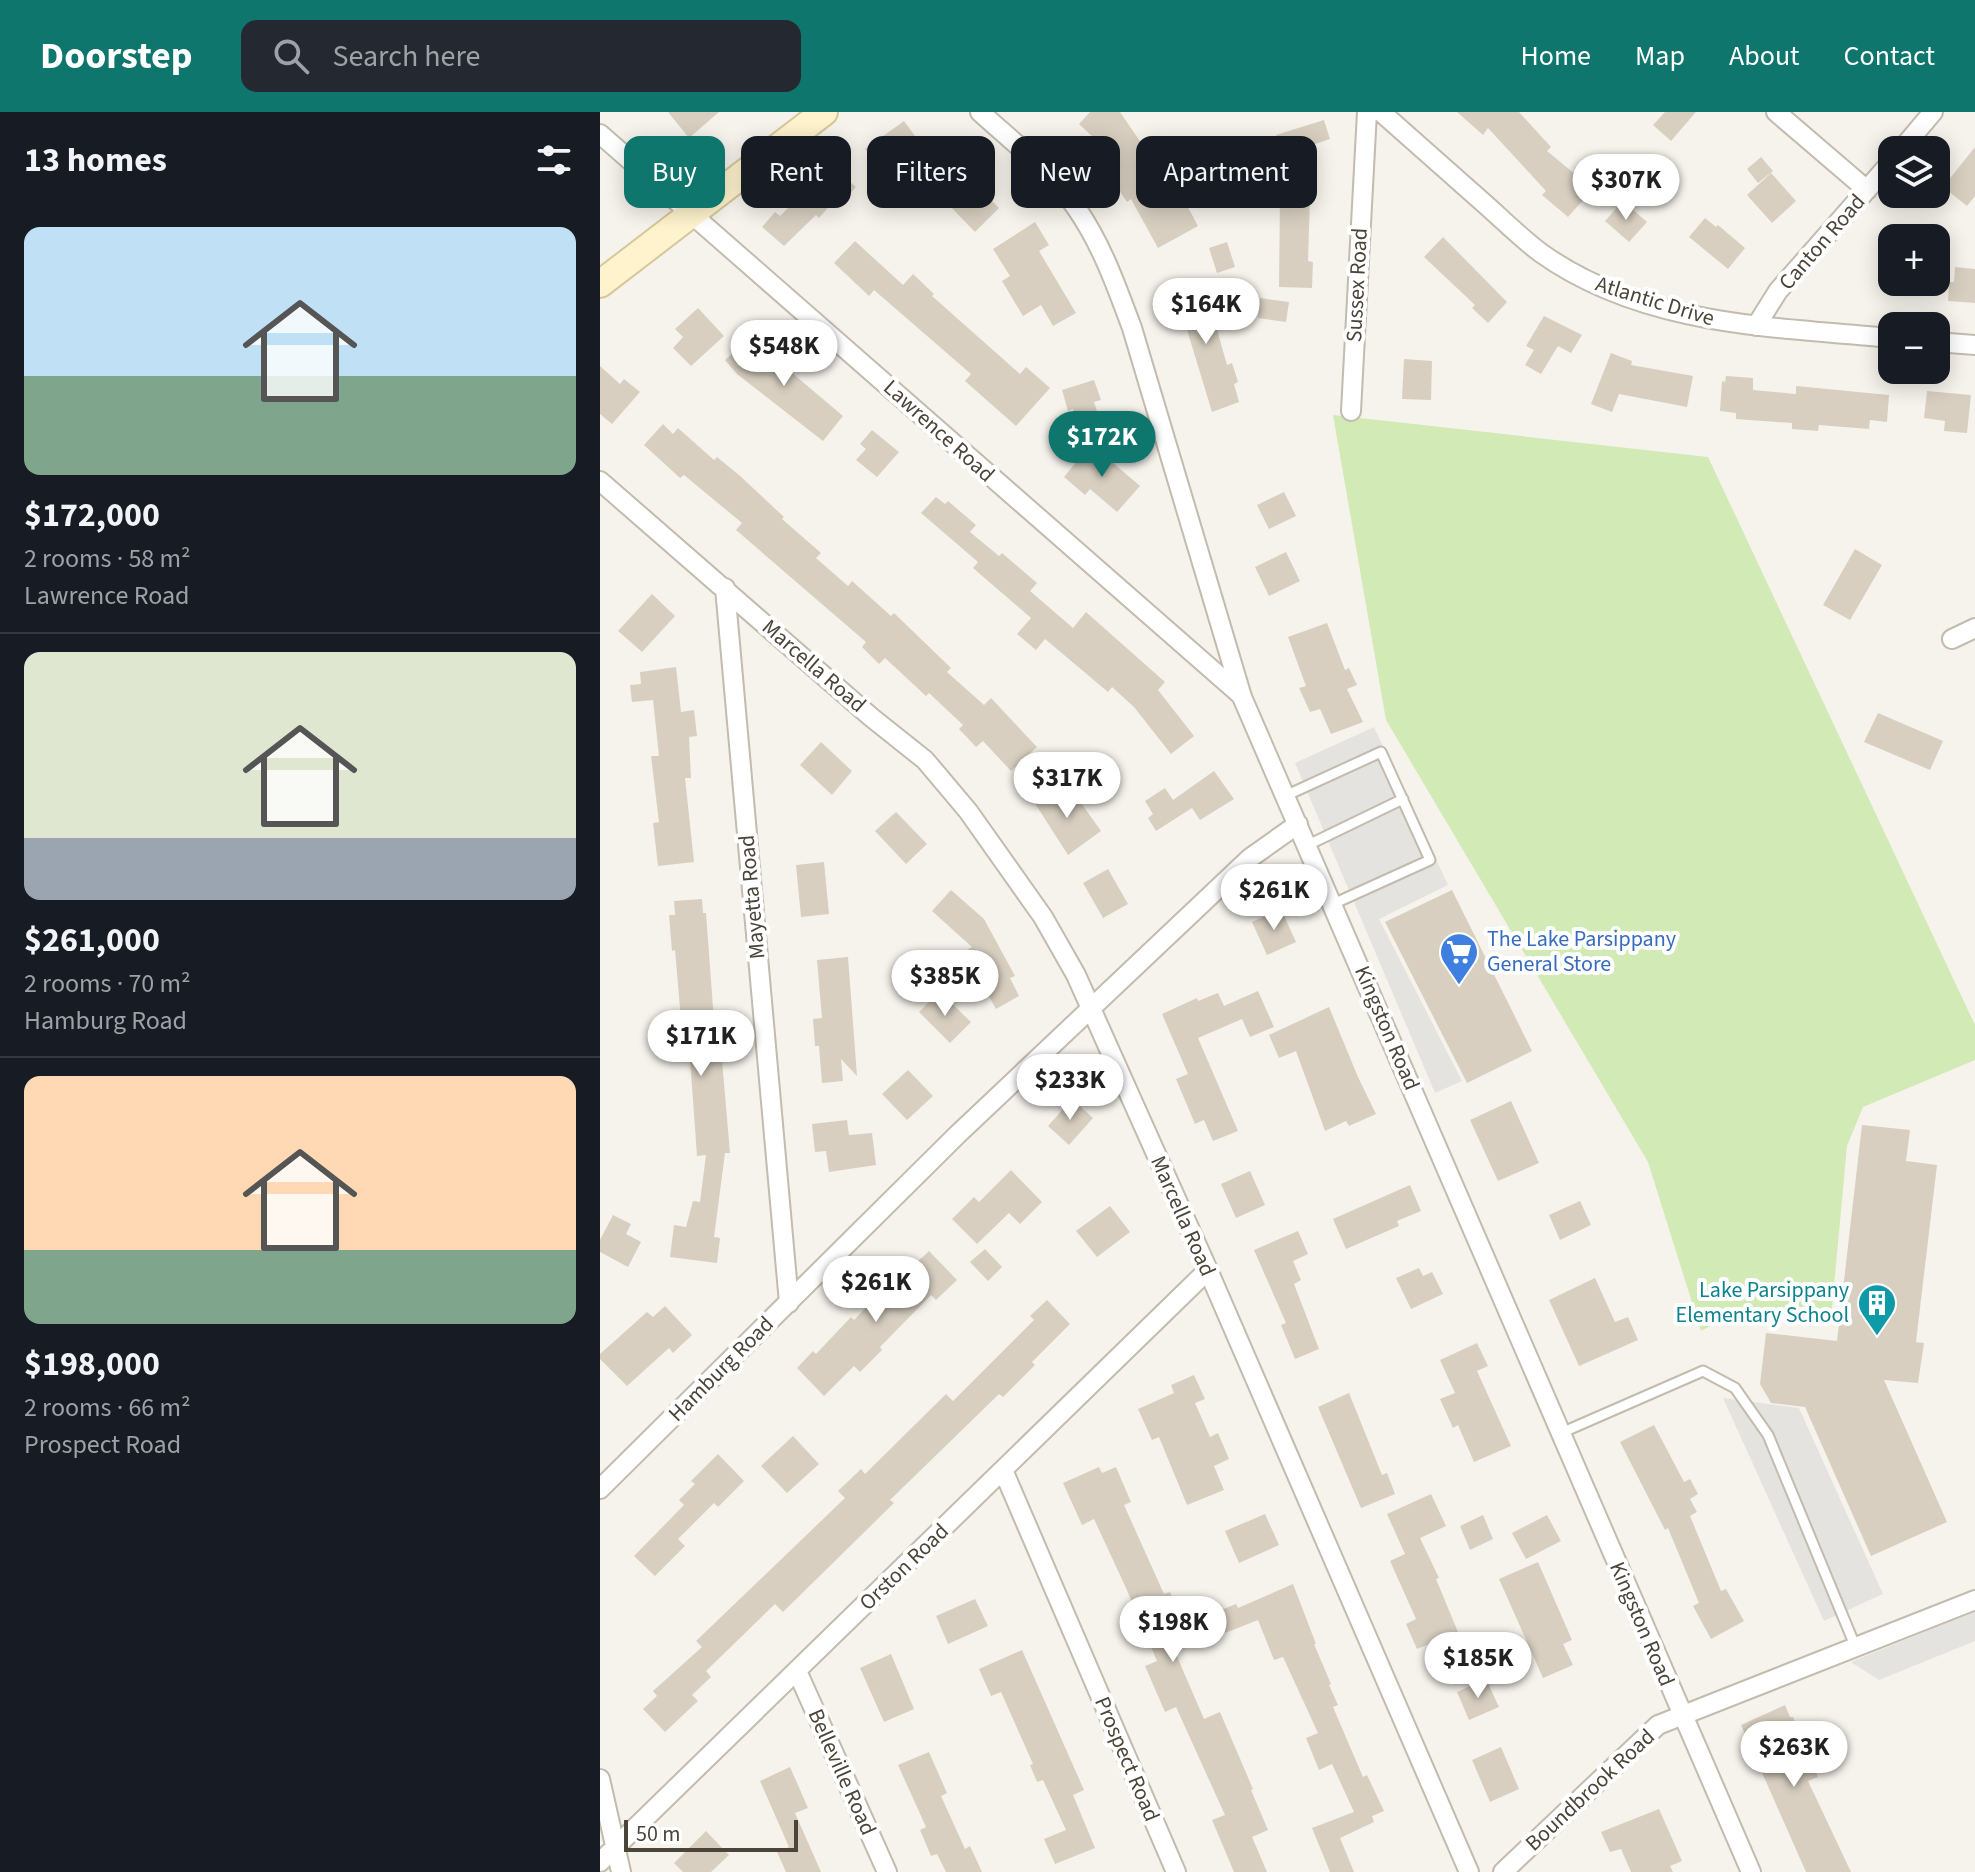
<!DOCTYPE html>
<meta charset="utf-8">
<style>
:root{--surface:#171b24;--page:#242831;--text:#f1f3f6;--muted:#9ea1a6;--line:#363941;--accent:#0f766e}
body{margin:0;font-family:"Source Sans 3",sans-serif;background:var(--page);color:var(--text);height:100vh;display:flex;flex-direction:column;font-size:30px;white-space:nowrap}
*{box-sizing:border-box;margin:0}
p{font-size:26px;color:var(--muted)}
.icon{flex:none;width:44px;height:44px;fill:none;stroke:currentColor;stroke-width:2;stroke-linecap:round;stroke-linejoin:round}
.map{position:relative;flex:1;overflow:hidden}
.sheet{display:flex;flex-direction:column;background:var(--surface);width:600px}
.sheet>*{flex:none}
.guide{position:absolute;left:24px;top:24px;width:760px;height:72px;display:flex;gap:16px}
.tools{position:absolute;left:1278px;top:24px;display:grid;gap:16px}
.tools a{display:grid;place-items:center;width:72px;height:72px;border-radius:16px;background:var(--surface);box-shadow:0 4px 20px #0003;font-size:40px}
.scale{position:absolute;left:24px;bottom:20px;width:174px;box-sizing:border-box;padding-left:8px;border:4px solid #4b4439;border-top:0;font-size:22px;line-height:28px;white-space:nowrap;color:#4b4439;-webkit-text-stroke:6px #fff;paint-order:stroke}
.price{position:absolute;translate:-50% -68px;padding:0 18px;border-radius:28px;background:#fff;color:#222;font-size:26px;line-height:52px;filter:drop-shadow(0 2px 4px #0008)}
.price::after{content:'';position:absolute;left:50%;top:48px;width:24px;height:18px;margin-left:-12px;background:inherit;clip-path:polygon(0 0,100% 0,50% 100%)}
.price.on{background:var(--accent);color:#fff}
ul{padding:0;list-style:none}
li{display:grid;align-content:center;gap:16px;height:424px;padding:0 24px}
li+li{border-top:2px solid var(--line)}
li span{display:grid;place-items:center;height:248px;border-radius:16px;color:#555}
li>.icon{margin-inline-start:auto}
span .icon{width:144px;height:144px;fill:#fffc;stroke-width:1}
li b{font-size:34px}
h2{display:flex;justify-content:space-between;align-items:center;height:96px;padding:0 24px;font-size:34px}
.tag{padding:0 28px;border-radius:16px;background:var(--surface);box-shadow:0 4px 20px #0003;font-size:28px;line-height:72px}
.tag.on{background:var(--accent);color:#fff}
header{display:flex;align-items:center;gap:48px;box-sizing:border-box;height:112px;padding:0 40px;background:var(--accent);color:#fff}
header strong{font-size:38px}
nav{display:flex;gap:44px;margin-inline-start:auto;font-size:28px}
.search{width:560px;height:72px;background:var(--page);display:flex;align-items:center;gap:20px;box-sizing:border-box;padding:0 28px;border-radius:16px;color:var(--muted);font-size:30px}
main{display:flex;flex:1;min-height:0}
.map>svg:first-child{display:block}
</style>
<header>
<strong>Doorstep</strong>
<div class="search"><svg class="icon" aria-label="search" viewBox="0 0 24 24"><circle cx="10" cy="10" r="6"/><path d="M15 15l6 6"/></svg>Search here</div>
<nav><a>Home</a><a>Map</a><a>About</a><a>Contact</a></nav>
</header>
<main>
<section class="sheet">
<h2>13 homes<svg class="icon" aria-label="filters" viewBox="0 0 24 24"><path d="M4 7h16M4 17h16"/><circle cx="9" cy="7" r="2"/><circle cx="15" cy="17" r="2"/></svg></h2>
<ul>
<li><span style="background:linear-gradient(#bfe0f5 60%,#7fa58c 0)"><svg class="icon" aria-label="home" viewBox="0 0 24 24"><path d="M3 11l9-7 9 7M6 9v11h12V9"/></svg></span><div><b>$172,000</b><p>2 rooms · 58 m²</p><p>Lawrence Road</p></div></li>
<li><span style="background:linear-gradient(#dfe7d0 75%,#9aa5b1 0)"><svg class="icon" aria-label="home" viewBox="0 0 24 24"><path d="M3 11l9-7 9 7M6 9v11h12V9"/></svg></span><div><b>$261,000</b><p>2 rooms · 70 m²</p><p>Hamburg Road</p></div></li>
<li><span style="background:linear-gradient(#ffd9b3 70%,#7fa58c 0)"><svg class="icon" aria-label="home" viewBox="0 0 24 24"><path d="M3 11l9-7 9 7M6 9v11h12V9"/></svg></span><div><b>$198,000</b><p>2 rooms · 66 m²</p><p>Prospect Road</p></div></li>
</ul>
</section>
<div class="map">
<svg width="1375" height="1760" viewBox="0 0 1375 1760">
<rect width="100%" height="100%" fill="#f6f3ec"/>
<path fill="#d2eab5" d="M733,303L1108,345L1375,913V948L1263,995L1247,1034L1232,1196L1137,1200L1101,1219L1048,1050L786,608Z"/>
<path fill="#e5e3e0" d="M774,615L848,773L779,807L862,969L835,981L695,651Z
M1123,1286L1199,1296L1283,1482L1224,1509Z
M1375,1499V1529L1279,1568L1251,1550Z"/>
<path fill="#d8cfc1" d="M68,0H119L89,26Z
M490,0H520L580,88L583,86L598,114L558,136L531,87L527,90L514,71L520,67L505,45L510,41L479,12Z
M857,0H919L951,35L947,39L993,77L968,105L942,83L946,79L888,16L883,23Z
M1065,0H1096L1071,29L1053,13Z
M724,8L730,27L683,43L676,23Z
M304,9L337,54L317,69L302,50L285,63L265,37Z
M1375,35V84L1367,94L1343,75Z
M1161,45L1173,59L1158,71L1147,57Z
M234,56L256,75L243,89L237,85L219,106L216,103L184,134L162,115L175,100L180,104L196,88L199,90L212,75L214,78Z
M1171,61L1196,89L1172,111L1147,83Z
M374,63L390,79L386,83L399,96L375,120L346,90Z
M680,82L710,84L708,149L713,150L712,176L679,175Z
M1023,89L1047,110L1029,130L1005,109Z
M1105,106L1116,115L1118,113L1145,136L1128,157L1089,125Z
M435,110L449,133L439,139L476,201L453,214L441,193L423,204L402,169L410,164L393,137Z
M843,125L907,190L888,211L872,196L875,193L824,145Z
M255,129L303,173L313,162L334,182L332,184L420,262L426,255L450,276L416,314L365,269L371,262L274,178L269,184L234,151Z
M627,130L635,155L617,161L609,136Z
M1355,155L1375,157V191L1348,189L1349,170H1354Z
M580,175L606,179L627,253L632,251L638,270L634,272L639,290L612,300L581,198L574,200L567,179Z
M660,186L689,190L686,210L658,206Z
M98,196L124,224L91,254L73,236L83,225L75,217Z
M944,204L982,223L971,241L958,234L941,262L925,253L934,238L926,234Z
M153,223L172,246L176,242L193,257L191,260L243,304L223,329L137,262L125,248Z
M1011,241L1032,249L1031,253L1093,264L1087,295L1019,282L1012,300L991,292Z
M804,247L832,249L831,288L802,287Z
M0,254L20,272L24,267L40,280L12,312L0,302Z
M1126,264L1153,266V278L1196,282V274L1289,283L1287,310L1270,308L1269,317L1219,313L1218,319L1192,317V311L1136,307V301L1120,299L1122,269L1125,270Z
M494,268L501,288L494,290L503,318L482,325L473,297L468,299L462,278Z
M1327,279L1371,283L1367,321L1344,319L1345,309L1324,306Z
M63,312L73,322L78,316L114,348L117,345L139,363L184,405L182,407L221,441L216,446L248,474L252,469L291,504L294,501L351,556L347,560L384,593L391,586L437,635L411,659L383,629L376,635L359,617L363,613L329,581L326,584L285,546L279,552L262,535L266,530L136,418L142,411L84,363L80,366L44,333Z
M272,318L299,340L277,365L256,348L266,337L260,332Z
M491,332L540,374L517,400L490,377L485,383L464,365Z
M684,380L696,404L669,417L657,393Z
M336,385L345,392L348,389L376,413L370,420L399,444L402,441L437,471L430,479L473,516L486,500L565,570L558,578L594,624L571,642L534,595L512,575L508,580L445,527L436,538L417,522L431,506L373,456L378,450L321,401Z
M1255,437L1282,453L1250,508L1223,493Z
M686,440L700,469L669,484L655,455Z
M52,482L75,504L42,540L18,519Z
M727,511L745,558L749,556L757,573L747,577L763,610L731,622L720,597L710,600L699,576L706,574L688,525Z
M76,555L81,600L94,598L97,624L89,625L91,666H85L94,750L58,754L53,711L59,710L51,644H59L53,588L32,590L30,573L41,572L40,560Z
M1278,601L1343,629L1330,658L1264,630Z
M221,630L252,659L232,683L200,653Z
M614,659L634,687L600,708L592,696L556,719L548,706L553,702L545,689L565,676L573,688Z
M458,674L471,693L479,688L501,719L468,743L434,690Z
M296,700L327,732L306,752L275,719Z
M224,750L229,802L201,805L196,753Z
M508,757L528,792L503,806L483,771Z
M351,778L384,807L415,864L410,866L419,884L396,897L364,840L372,835L332,799Z
M852,778L932,939L867,971L785,810Z
M102,787L103,801H106L116,936H121L130,1041H125L114,1125L120,1126L117,1151L70,1145L74,1113L86,1115L93,1089L100,1090L106,1043L97,1044L88,919H82L75,838L72,839L69,803H75L74,789Z
M681,797L696,830L667,843L652,810Z
M248,845L257,964L241,947L243,969L222,971L219,934H215L213,907L222,906L217,848Z
M658,879L674,915L650,925L642,907L598,926L638,1019L613,1029L604,1008L595,1012L576,967L588,962L562,902L597,886L598,889L618,881L624,894Z
M334,885L340,891L346,886L371,910L350,931L319,900Z
M729,895L758,965L776,1002L749,1014L746,1009L725,1019L696,939L679,946L669,923Z
M308,958L333,984L307,1008L282,982Z
M472,987L493,1006L469,1033L448,1014Z
M911,989L939,1051L898,1069L870,1008Z
M247,1008L249,1023L272,1021L276,1053L229,1060L226,1039L215,1040L212,1012Z
M1262,1013L1310,1018L1306,1049L1337,1053L1316,1230L1324,1231L1318,1271L1284,1268L1347,1410L1271,1444L1205,1295L1171,1291L1160,1272L1166,1221L1237,1229Z
M411,1058L442,1090L420,1112L409,1101L377,1132L352,1107L374,1085L379,1090Z
M650,1059L665,1093L636,1106L621,1072Z
M810,1073L821,1099L797,1109L799,1114L746,1137L733,1107Z
M980,1089L991,1113L960,1128L949,1103Z
M510,1094L530,1120L497,1145L476,1119Z
M13,1103L31,1112L26,1122L41,1130L28,1155L0,1140V1128Z
M698,1119L708,1142L693,1149L701,1168L694,1172L719,1237L695,1247L681,1213L686,1211L654,1138Z
M385,1137L402,1155L388,1169L370,1150Z
M329,1139L357,1168L336,1188L331,1183L280,1235L282,1238L260,1260L254,1254L224,1284L197,1256L213,1239L216,1242L251,1205L254,1208L287,1174L289,1177Z
M819,1156L823,1164L832,1160L843,1182L811,1197L796,1166Z
M995,1166L1015,1210L1028,1205L1038,1228L979,1254L949,1188Z
M447,1188L470,1212L432,1250L435,1253L403,1285L399,1282L290,1388L294,1391L183,1500L175,1492L106,1559L111,1565L92,1583L98,1589L65,1620L43,1597L57,1584L53,1579L102,1535L96,1529L245,1386L238,1379L261,1357L265,1362L346,1282L353,1289L434,1208L430,1204Z
M65,1194L92,1223L73,1241L69,1236L27,1274L0,1247V1242L47,1200L53,1205Z
M877,1231L888,1254L877,1259L911,1334L874,1350L858,1313L853,1316L840,1287L855,1281L840,1248Z
M594,1263L605,1287L595,1291L610,1325L618,1321L629,1347L614,1354L624,1378L587,1393L559,1325L552,1328L538,1297L574,1281L571,1273Z
M749,1281L782,1363L787,1361L795,1382L761,1396L718,1295Z
M1054,1313L1084,1370L1090,1367L1098,1382L1090,1387L1097,1400L1090,1404L1121,1479L1126,1477L1144,1509L1111,1527L1093,1494L1099,1491L1068,1416L1065,1418L1020,1330Z
M193,1324L219,1352L187,1381L161,1354Z
M118,1342L144,1369L118,1395L114,1391L78,1427L85,1434L55,1464L34,1444L84,1393L79,1388L95,1372L91,1369Z
M499,1355L502,1361L516,1355L531,1390L524,1393L564,1482L570,1480L587,1518L569,1526L604,1607L620,1600L653,1677L651,1678L668,1718L652,1725L667,1760H634L612,1708L625,1703L576,1595L565,1600L545,1554L557,1549L526,1476L494,1407L482,1413L463,1371Z
M831,1382L846,1414L820,1426L839,1466L836,1467L858,1520L817,1537L806,1512L816,1507L790,1449L805,1442L787,1402Z
M665,1402L679,1433L639,1451L625,1419Z
M883,1403L893,1427L870,1438L860,1414Z
M947,1403L961,1429L926,1447L912,1421Z
M938,1450L972,1528L963,1532L973,1553L943,1566L899,1467Z
M693,1472L716,1532H714L731,1572L729,1573L738,1593L733,1595L763,1665L767,1663L784,1699L772,1704L774,1710L740,1726L754,1760H730L712,1716L754,1700L732,1652L719,1658L706,1626L718,1621L683,1545L674,1548L658,1508L625,1521L616,1500L636,1492L638,1496Z
M375,1487L388,1514L348,1532L336,1504Z
M422,1538L484,1678L473,1683L495,1736L455,1752L444,1727L466,1718L443,1668L437,1670L430,1653L433,1652L401,1580L391,1584L379,1557Z
M291,1542L314,1597L284,1610L260,1556Z
M886,1567L899,1595L869,1608L857,1580Z
M1185,1593L1190,1605H1193L1218,1665L1208,1669L1251,1760H1206L1141,1613Z
M901,1635L919,1677L890,1690L872,1648Z
M329,1640L347,1681L341,1684L365,1737L370,1734L382,1760H346L337,1742L331,1744L320,1718L326,1715L298,1653Z
M190,1655L208,1696L195,1701L221,1760H186L177,1740L189,1735L160,1669Z
M1059,1697L1082,1749L1070,1754L1073,1760H1031L1021,1737L1010,1740L1001,1720Z
M106,1719L129,1743L111,1760H83L74,1751Z"/>
<g fill="none" stroke-linecap="round" stroke-linejoin="round">
<g stroke="#c2bbae" stroke-width="13">
<path id="lane" d="M685,684L781,640L830,748L733,792
M708,733L803,687
M961,1321L1103,1259L1135,1276L1168,1323L1256,1536"/>
</g>
<g stroke="#c2bbae" stroke-width="22">
<path id="street" d="M380,0C413,30 452,60 477,97C502,133 517,176 532,216L642,585L1151,1760
M781,0C816,31 851,62 886,93C904,109 922,127 941,141C1043,214 1173,215 1292,226
M1176,0L1267,78
M0,22L642,584
M1301,38L1333,0
M1156,214L1178,179L1292,49
M1336,230L1375,233
M751,299L767,0
M0,369L271,605L325,648L368,699L443,805L476,863L608,1158L869,1760
M125,476L189,1191
M1352,527L1375,516
M403,1358L576,1760
M0,1377L357,1023L650,746L698,712
M197,1559L287,1760
M0,1667L21,1760
M0,1750L608,1158
M903,1760L1058,1613L1375,1488"/>
</g>
<g stroke="#d6c79b" stroke-width="30">
<path id="secondary" d="M0,172L224,0"/>
</g>
<use href="#lane" stroke="#fff" stroke-width="9"/>
<use href="#street" stroke="#fff" stroke-width="18"/>
<use href="#secondary" stroke="#fff3cd" stroke-width="26"/>
</g>
<defs>
<g id="supermarket-pin" transform="scale(2)"><path d="M0 17L-7.5 6A9.5 9.5 0 1 1 7.5 6Z" fill="#3f7fe0" stroke="#fff"/><path d="M-6-5.5h2.5l.6 2H6L4.5 2H-2.5L-4.4-4H-6ZM-1.5 3.2a1.3 1.3 0 1 0 .1 0ZM3 3.2a1.3 1.3 0 1 0 .1 0Z" fill="#fff"/></g>
<g id="building-pin" transform="scale(2)"><path d="M0 17L-7.5 6A9.5 9.5 0 1 1 7.5 6Z" fill="#0f9aa8" stroke="#fff"/><path d="M-4-6H4V6H1V3H-1V6H-4ZM-2.5-4.3h1.7v1.8h-1.7ZM.8-4.3h1.7v1.8H.8ZM-2.5-1h1.7V.8h-1.7ZM.8-1h1.7V.8H.8Z" fill="#fff"/></g>
</defs>
<g fill-rule="evenodd">
<use href="#supermarket-pin" x="859" y="840"/>
<use href="#building-pin" x="1277" y="1191"/>
</g>
<g text-anchor="middle" dominant-baseline="central" stroke-width="8" stroke-linejoin="round" paint-order="stroke">
<g font-size="22" fill="#4b4439" stroke="#fff">
<text transform="translate(1222 130) rotate(-49)">Canton Road</text>
<text transform="translate(757 173) rotate(-87)">Sussex Road</text>
<text transform="translate(1055 189) rotate(17)">Atlantic Drive</text>
<text transform="translate(339 319) rotate(42)">Lawrence Road</text>
<text transform="translate(214 554) rotate(41)">Marcella Road</text>
<text transform="translate(152 785) rotate(-95)">Mayetta Road</text>
<text transform="translate(787 916) rotate(67)">Kingston Road</text>
<text transform="translate(583 1104) rotate(66)">Marcella Road</text>
<text transform="translate(121 1257) rotate(-45)">Hamburg Road</text>
<text transform="translate(304 1455) rotate(-44)">Orston Road</text>
<text transform="translate(1042 1512) rotate(67)">Kingston Road</text>
<text transform="translate(527 1647) rotate(67)">Prospect Road</text>
<text transform="translate(242 1660) rotate(66)">Belleville Road</text>
<text transform="translate(990 1678) rotate(-43)">Boundbrook Road</text>
</g>
<g font-size="22" fill="#366cbe" stroke="#fff" text-anchor="start">
<text x="887" y="827">The Lake Parsippany<tspan x="887" dy="25">General Store</tspan></text>
</g>
<g font-size="22" fill="#0d838f" stroke="#fff" text-anchor="end">
<text x="1249" y="1178">Lake Parsippany<tspan x="1249" dy="25">Elementary School</tspan></text>
</g>
</g>
</svg>
<div class="tools">
<a><svg class="icon" aria-label="layers" viewBox="0 0 24 24"><path d="M12 4l9 5-9 5-9-5zM3 14l9 5 9-5"/></svg></a>
<a>+</a>
<a>−</a>
</div>
<div class="scale">50 m</div>
<b class="price" style="left:1026px;top:110px">$307K</b>
<b class="price" style="left:606px;top:234px">$164K</b>
<b class="price" style="left:184px;top:276px">$548K</b>
<b class="price on" style="left:502px;top:367px">$172K</b>
<b class="price" style="left:467px;top:708px">$317K</b>
<b class="price" style="left:674px;top:820px">$261K</b>
<b class="price" style="left:345px;top:906px">$385K</b>
<b class="price" style="left:101px;top:966px">$171K</b>
<b class="price" style="left:470px;top:1010px">$233K</b>
<b class="price" style="left:276px;top:1212px">$261K</b>
<b class="price" style="left:573px;top:1552px">$198K</b>
<b class="price" style="left:878px;top:1588px">$185K</b>
<b class="price" style="left:1194px;top:1677px">$263K</b>
<div class="guide">
<a class="tag on">Buy</a>
<a class="tag">Rent</a>
<a class="tag">Filters</a>
<a class="tag">New</a>
<a class="tag">Apartment</a>
</div>
</div>
</main>
